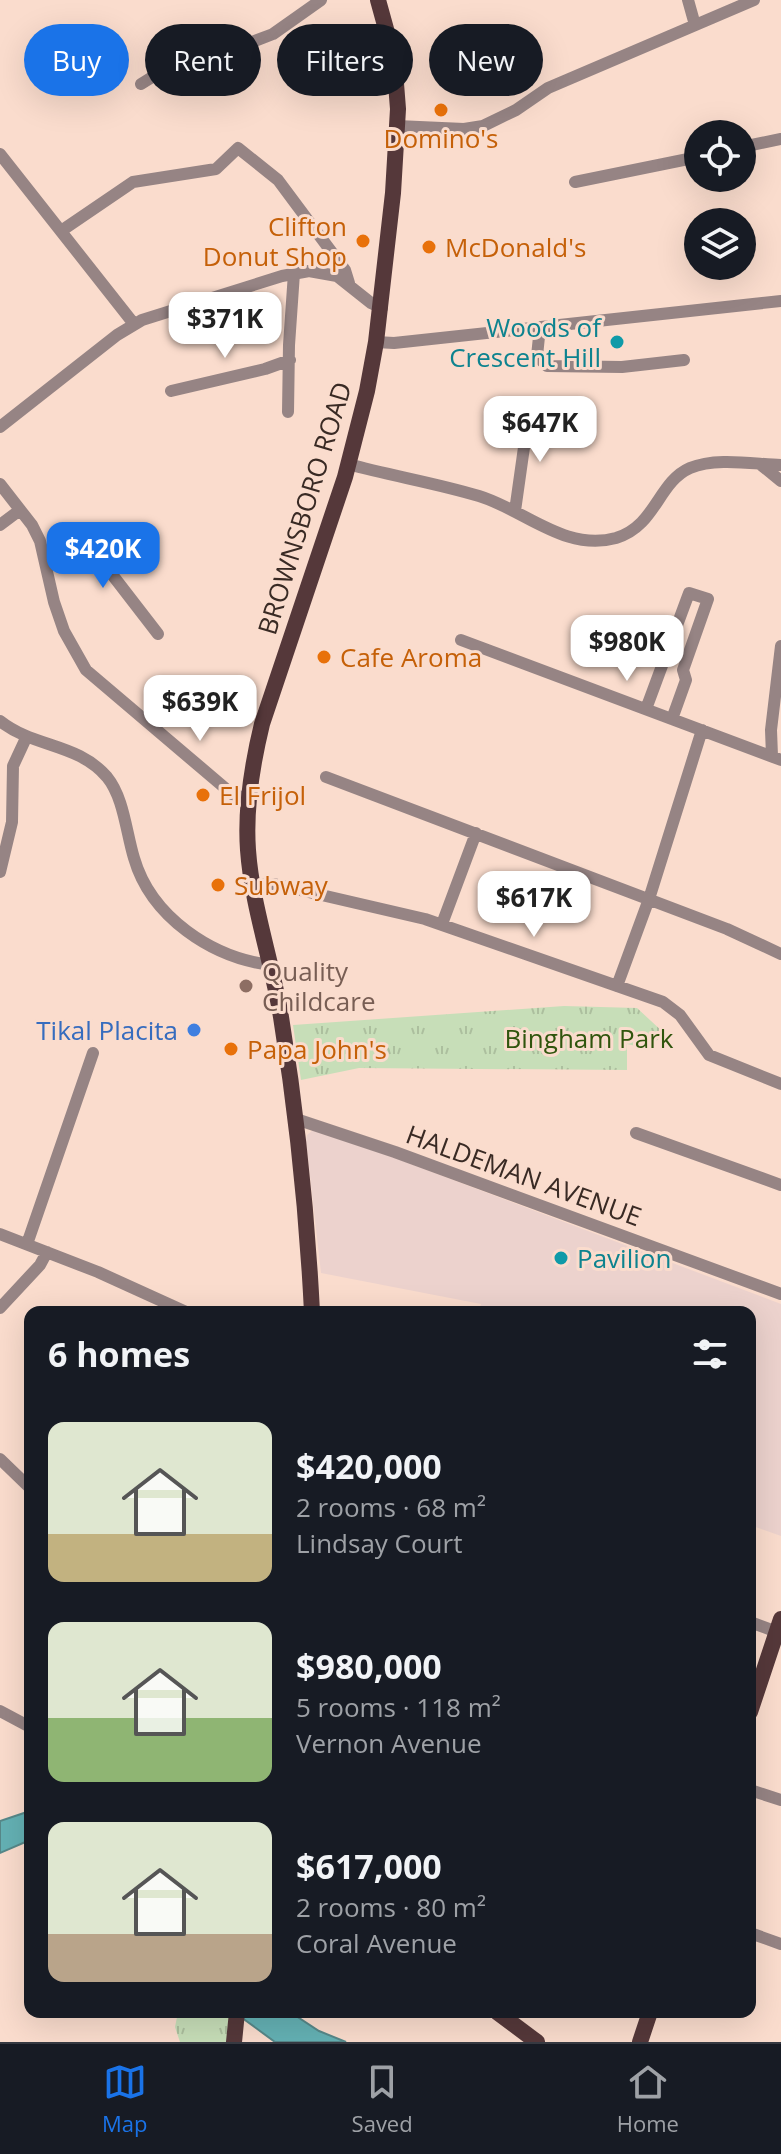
<!DOCTYPE html>
<meta charset="utf-8">
<style>
:root{--surface:#171b24;--page:#242831;--text:#f1f3f6;--muted:#9ea1a6;--line:#363941;--accent:#1a73e8}
body{margin:0;font-family:"Open Sans",sans-serif;background:var(--page);color:var(--text);height:100vh;display:flex;flex-direction:column;font-size:30px;white-space:nowrap}
*{box-sizing:border-box;margin:0}
p{font-size:26px;color:var(--muted)}
.icon{flex:none;width:44px;height:44px;fill:none;stroke:currentColor;stroke-width:2;stroke-linecap:round;stroke-linejoin:round}
.map{position:relative;flex:1;overflow:hidden}
.side{position:absolute;left:24px;top:1306px;width:732px;height:712px;display:flex;flex-direction:column;background:var(--surface);border-radius:16px;box-shadow:0 8px 32px #0002}
.side>*{flex:none}
.banner{position:absolute;left:24px;top:24px;width:734px;height:72px;display:flex;gap:16px}
.controls{position:absolute;left:684px;top:120px;display:grid;gap:16px}
.controls a{display:grid;place-items:center;width:72px;height:72px;border-radius:50%;background:var(--surface);box-shadow:0 8px 32px #0002;font-size:40px}
.price{position:absolute;translate:-50% -68px;padding:0 18px;border-radius:16px;background:#fff;color:#222;font-size:26px;line-height:52px;filter:drop-shadow(0 2px 4px #0008)}
.price::after{content:'';position:absolute;left:50%;top:48px;width:24px;height:18px;margin-left:-12px;background:inherit;clip-path:polygon(0 0,100% 0,50% 100%)}
.price.on{background:var(--accent);color:#fff}
ul{padding:0;list-style:none}
li{display:flex;align-items:center;gap:24px;height:200px;padding:0 24px}
li span{display:grid;place-items:center;flex:none;width:224px;height:160px;border-radius:16px;color:#555}
li>.icon{margin-inline-start:auto}
span .icon{width:96px;height:96px;fill:#fffc;stroke-width:1}
li b{font-size:34px}
h2{display:flex;justify-content:space-between;align-items:center;height:96px;padding:0 24px;font-size:34px}
.chip{padding:0 28px;border-radius:36px;background:var(--surface);box-shadow:0 8px 32px #0002;font-size:28px;line-height:72px}
.chip.on{background:var(--accent);color:#fff}
.menu{display:flex;justify-content:space-around;align-items:center;height:112px;border-top:2px solid var(--line);background:var(--surface);font-size:22px;color:var(--muted)}
.menu a{display:grid;justify-items:center;gap:4px}
.menu .on{color:var(--accent)}
.map>svg:first-child{display:block}
</style>
<div class="map">
<svg width="781" height="2042" viewBox="0 0 781 2042">
<defs>
<pattern id="park-tufts" width="24" height="20" patternUnits="userSpaceOnUse" patternTransform="scale(2)"><rect width="24" height="20" fill="#c7deb8"/><path d="M3 7l-1-3M5 7V3M7 7l1-3M15 17l-1-3M17 17v-4M19 17l1-3" fill="none" stroke="#acbf9e"/></pattern>
</defs>
<rect width="100%" height="100%" fill="#fadccd"/>
<path fill="#ecd2cd" d="M313,1130L342,1138L781,1304V1536L750,1525V1312H478L481,1304L321,1273L306,1141L307,1135Z"/>
<path fill="url(#park-tufts)" d="M564,1006L637,1008L664,1033L649,1049L627,1044V1070L359,1068L301,1080L293,1025Z
M178,2012H230L228,2042H180L175,2027Z"/>
<path fill="#64b1b4" stroke="#578889" stroke-width="2" d="M30,1811V1840L0,1853V1821Z
M234,2012H290L319,2031L346,2042H275Z"/>
<g fill="none" stroke-linecap="round" stroke-linejoin="round">
<path stroke="#968484" stroke-width="12" d="M688,0L695,25
M141,84L170,66L190,57L239,47L273,34L321,0
M397,126L464,129L483,126L516,110L548,88L754,0
M742,147L781,139
M0,154L134,324
M575,182L698,157
M61,231L133,182L216,169L238,148L278,180L345,270L349,283
M540,327L537,356L547,366L622,367L684,360
M376,342L394,343L781,301
M171,391L265,369L290,360
M288,412L289,345L294,273
M0,427L117,335L142,320L282,276L309,271L337,276L371,303L382,308
M348,464C392,476 436,483 479,496C525,510 565,552 616,538C656,526 658,482 690,468C716,457 753,464 781,465
M760,464L781,481
M0,484L32,525L40,541L54,602L64,631L86,670L232,794L248,799
M515,511L529,412
M0,525L20,510
M44,552L79,548L97,555L158,634
M461,640L781,760
M646,709L689,593L708,599L683,670L686,680L672,719
M0,721C34,748 78,743 107,777C124,798 126,832 134,858C151,917 212,958 271,965
M772,756L771,730L781,646
M326,777L727,929L781,954
M0,872L12,822L13,766L26,738
M253,884H274L425,919L663,1002L680,1015L709,1055L781,1084
M442,924L476,833
M617,986L649,899L702,730
M296,1119L395,1152L781,1294
M636,1133L781,1185
M0,1234L98,1272L186,1312
M27,1244L93,1053
M0,1308L40,1265L47,1252
M0,1459L30,1488
M750,1622L777,1632
M0,1711L30,1727
M750,1790L781,1800
M750,1933L781,1944"/>
<path stroke="#55383a" stroke-width="16" d="M312,1312C307,1213 297,1115 281,1017C272,961 252,906 248,850C245,808 252,765 262,724L345,477L367,391L376,342L393,193L398,109L394,58L378,0
M750,1712L781,1619
M497,2012L537,2042
M234,2042L237,2012
M640,2042L650,2012"/>
</g>
<g fill="#e8710a" stroke="#fadccd" stroke-width="3">
<circle cx="441" cy="110" r="8"/>
<circle cx="363" cy="241" r="8"/>
<circle cx="429" cy="247" r="8"/>
<circle cx="324" cy="657" r="8"/>
<circle cx="203" cy="795" r="8"/>
<circle cx="218" cy="885" r="8"/>
<circle cx="231" cy="1049" r="8"/>
</g>
<g fill="#0f9aa8" stroke="#fadccd" stroke-width="3">
<circle cx="617" cy="342" r="8"/>
<circle cx="561" cy="1258" r="8"/>
</g>
<circle fill="#8d6e63" stroke="#fadccd" stroke-width="3" cx="246" cy="986" r="8"/>
<circle fill="#3f7fe0" stroke="#fadccd" stroke-width="3" cx="194" cy="1030" r="8"/>
<g text-anchor="middle" dominant-baseline="central" stroke-width="6" stroke-linejoin="round" paint-order="stroke">
<g font-size="26" fill="#c56008" stroke="#fadccd" text-anchor="start">
<text x="441" y="138" text-anchor="middle">Domino's</text>
<text x="347" y="226" text-anchor="end">Clifton<tspan x="347" dy="30">Donut Shop</tspan></text>
<text x="445" y="247">McDonald's</text>
<text x="340" y="657">Cafe Aroma</text>
<text x="219" y="795">El Frijol</text>
<text x="234" y="885">Subway</text>
<text x="247" y="1049">Papa John's</text>
</g>
<g font-size="26" fill="#0d838f" stroke="#fadccd" text-anchor="end">
<text x="601" y="327">Woods of<tspan x="601" dy="30">Crescent Hill</tspan></text>
<text x="577" y="1258" text-anchor="start">Pavilion</text>
</g>
<g font-size="26" fill="#392a24" stroke="#fadccd">
<text transform="translate(304 508) rotate(-73)">BROWNSBORO ROAD</text>
<text transform="translate(524 1175) rotate(20)">HALDEMAN AVENUE</text>
</g>
<g font-size="26" fill="#785e54" stroke="#fadccd" text-anchor="start">
<text x="262" y="971">Quality<tspan x="262" dy="30">Childcare</tspan></text>
</g>
<g font-size="26" fill="#366cbe" stroke="#fadccd" text-anchor="end">
<text x="178" y="1030">Tikal Placita</text>
</g>
<g font-size="26" fill="#30550d" stroke="#fadccd">
<text x="589" y="1038">Bingham Park</text>
</g>
</g>
</svg>
<div class="controls">
<a><svg class="icon" aria-label="locate" viewBox="0 0 24 24"><circle cx="12" cy="12" r="6"/><path d="M12 2v4M12 18v4M2 12h4M18 12h4"/></svg></a>
<a><svg class="icon" aria-label="layers" viewBox="0 0 24 24"><path d="M12 4l9 5-9 5-9-5zM3 14l9 5 9-5"/></svg></a>
</div>
<b class="price" style="left:225px;top:360px">$371K</b>
<b class="price" style="left:540px;top:464px">$647K</b>
<b class="price on" style="left:103px;top:590px">$420K</b>
<b class="price" style="left:627px;top:683px">$980K</b>
<b class="price" style="left:200px;top:743px">$639K</b>
<b class="price" style="left:534px;top:939px">$617K</b>
<div class="banner">
<a class="chip on">Buy</a>
<a class="chip">Rent</a>
<a class="chip">Filters</a>
<a class="chip">New</a>
</div>
<section class="side">
<h2>6 homes<svg class="icon" aria-label="filters" viewBox="0 0 24 24"><path d="M4 7h16M4 17h16"/><circle cx="9" cy="7" r="2"/><circle cx="15" cy="17" r="2"/></svg></h2>
<ul>
<li><span style="background:linear-gradient(#dfe7d0 70%,#c2b280 0)"><svg class="icon" aria-label="home" viewBox="0 0 24 24"><path d="M3 11l9-7 9 7M6 9v11h12V9"/></svg></span><div><b>$420,000</b><p>2 rooms · 68 m²</p><p>Lindsay Court</p></div></li>
<li><span style="background:linear-gradient(#dfe7d0 60%,#8fb573 0)"><svg class="icon" aria-label="home" viewBox="0 0 24 24"><path d="M3 11l9-7 9 7M6 9v11h12V9"/></svg></span><div><b>$980,000</b><p>5 rooms · 118 m²</p><p>Vernon Avenue</p></div></li>
<li><span style="background:linear-gradient(#dfe7d0 70%,#b9a48a 0)"><svg class="icon" aria-label="home" viewBox="0 0 24 24"><path d="M3 11l9-7 9 7M6 9v11h12V9"/></svg></span><div><b>$617,000</b><p>2 rooms · 80 m²</p><p>Coral Avenue</p></div></li>
</ul>
</section>
</div>
<nav class="menu">
<a class="on"><svg class="icon" aria-label="map" viewBox="0 0 24 24"><path d="M3 6l6-2 6 2 6-2v14l-6 2-6-2-6 2zM9 4v14M15 6v14"/></svg>Map</a>
<a><svg class="icon" aria-label="saved" viewBox="0 0 24 24"><path d="M7 4h10v16l-5-4-5 4z"/></svg>Saved</a>
<a><svg class="icon" aria-label="home" viewBox="0 0 24 24"><path d="M3 11l9-7 9 7M6 9v11h12V9"/></svg>Home</a>
</nav>
